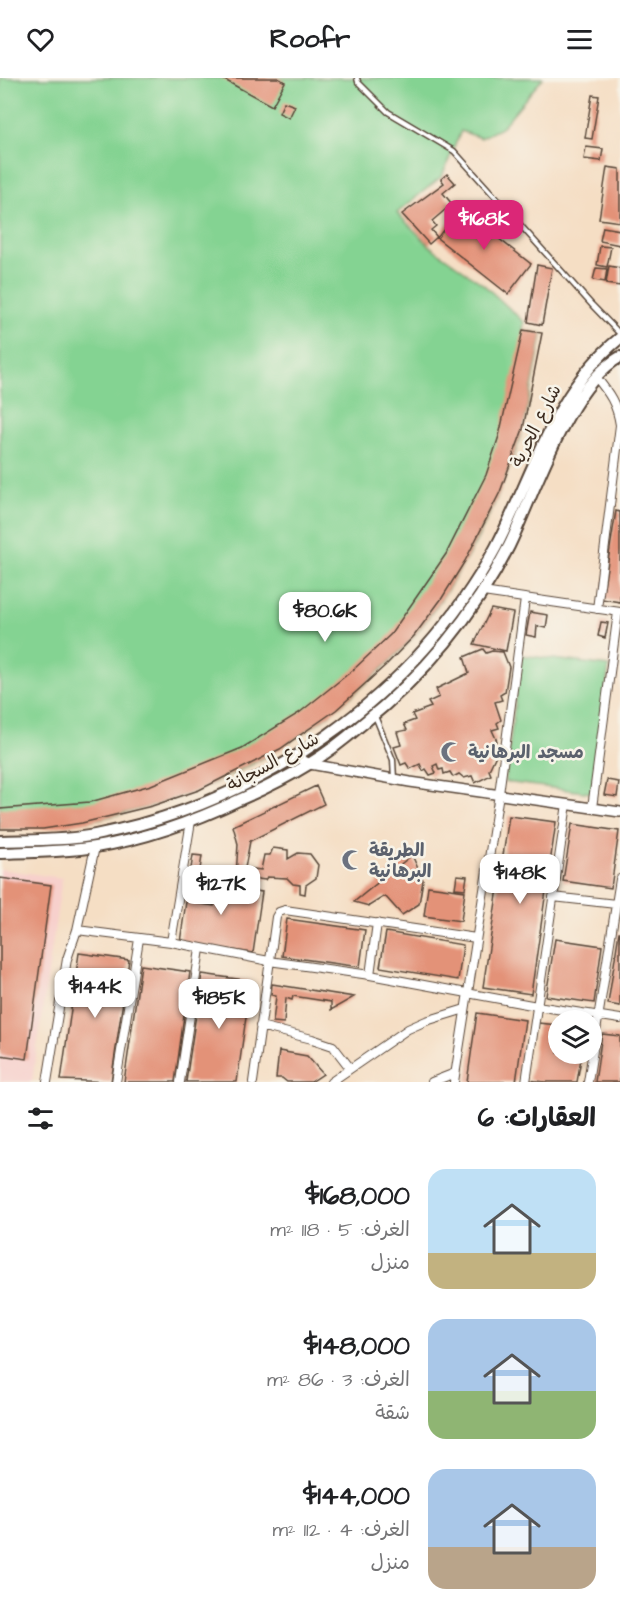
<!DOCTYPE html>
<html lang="ar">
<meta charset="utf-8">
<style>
:root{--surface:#fff;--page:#f6f6f6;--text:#202124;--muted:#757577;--accent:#db2777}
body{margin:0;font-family:"Architects Daughter","Playpen Sans Arabic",sans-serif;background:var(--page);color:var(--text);direction:rtl;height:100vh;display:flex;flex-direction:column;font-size:22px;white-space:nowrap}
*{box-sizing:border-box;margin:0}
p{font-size:20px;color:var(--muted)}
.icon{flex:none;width:33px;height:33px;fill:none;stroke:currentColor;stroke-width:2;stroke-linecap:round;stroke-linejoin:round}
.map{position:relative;height:1004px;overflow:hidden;direction:ltr}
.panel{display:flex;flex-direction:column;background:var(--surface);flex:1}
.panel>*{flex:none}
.tools{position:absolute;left:548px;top:932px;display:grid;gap:12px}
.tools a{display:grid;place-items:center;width:54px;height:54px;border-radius:50%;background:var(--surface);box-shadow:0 3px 9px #0003;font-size:30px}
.price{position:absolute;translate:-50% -51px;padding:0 14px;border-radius:12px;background:#fff;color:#222;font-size:20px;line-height:39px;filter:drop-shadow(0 2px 3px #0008)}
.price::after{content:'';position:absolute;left:50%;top:36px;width:18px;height:14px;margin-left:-9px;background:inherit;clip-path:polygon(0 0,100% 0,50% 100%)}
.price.selected{background:var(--accent);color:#fff}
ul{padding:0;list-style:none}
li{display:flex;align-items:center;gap:18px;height:150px;padding:0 24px}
li span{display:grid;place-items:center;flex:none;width:168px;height:120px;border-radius:18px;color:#555}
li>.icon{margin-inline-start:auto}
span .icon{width:72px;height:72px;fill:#fffc;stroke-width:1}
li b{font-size:26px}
h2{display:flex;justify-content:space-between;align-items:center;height:72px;padding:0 24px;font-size:26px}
header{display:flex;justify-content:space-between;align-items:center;height:78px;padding:0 24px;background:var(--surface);font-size:27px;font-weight:800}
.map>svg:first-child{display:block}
</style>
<header><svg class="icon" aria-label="menu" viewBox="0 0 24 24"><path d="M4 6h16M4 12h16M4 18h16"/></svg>Roofr<svg class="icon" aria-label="heart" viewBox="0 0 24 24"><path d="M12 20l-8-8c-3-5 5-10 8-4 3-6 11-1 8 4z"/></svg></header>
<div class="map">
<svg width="620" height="1004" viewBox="0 0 620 1004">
<rect width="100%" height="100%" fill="#f7f3e8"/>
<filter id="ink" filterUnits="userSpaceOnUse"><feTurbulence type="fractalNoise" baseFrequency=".0167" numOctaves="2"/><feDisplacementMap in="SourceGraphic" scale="12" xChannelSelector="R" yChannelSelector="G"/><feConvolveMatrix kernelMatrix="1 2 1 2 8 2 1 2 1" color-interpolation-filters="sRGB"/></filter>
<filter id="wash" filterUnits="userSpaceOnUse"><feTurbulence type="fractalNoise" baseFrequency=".008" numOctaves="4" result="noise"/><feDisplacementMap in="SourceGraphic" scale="24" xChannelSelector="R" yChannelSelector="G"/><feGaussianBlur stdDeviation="1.35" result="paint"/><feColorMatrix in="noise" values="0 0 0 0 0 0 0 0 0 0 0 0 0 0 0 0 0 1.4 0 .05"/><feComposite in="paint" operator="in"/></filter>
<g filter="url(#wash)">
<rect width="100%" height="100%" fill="#f5dec4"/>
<path fill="#f7d0cc" d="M0,791L62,800L32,1004H0Z"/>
<path fill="#84d392" stroke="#607e58" stroke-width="1.5" d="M0,0H543L501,50L481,60L461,53L442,98L397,135L431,169L484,207L524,244L523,252L542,255C534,298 528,342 512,383C489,445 456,505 415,557C401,574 383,590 367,605C264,698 139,749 0,751Z
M521,577L609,588L592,715L505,704Z"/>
<g id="blocks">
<path fill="#e39278" d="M221,0H278L285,4L272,28Z
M592,17L599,18L592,61L585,60Z
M284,24L295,28L289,40L279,35Z
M586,69L603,71L601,83L584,81Z
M607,89L620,91V144L599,141Z
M447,96L455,105L443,115L452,126L432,143L436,148L431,152L437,159L429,166L402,136L444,105L441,101Z
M460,130L531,186L508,216L437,160Z
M603,149L620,152V167L600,163Z
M600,168L611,169L607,189L597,187Z
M537,187L552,190L542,247L528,244Z
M609,188L620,190V208L606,206Z
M596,190L607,191L605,204L593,202Z
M523,252L542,255L523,351L500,414L465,483L442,520L414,558L387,586L336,632L280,671L199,712L152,728L82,745L43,751H0V731L90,724L151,707L242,670L299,635L353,592L391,556L446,476L486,397L499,358Z
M616,433L620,434V524L602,521Z
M491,531L513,535L506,573L474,566Z
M530,534L548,537L546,550L537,548L536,559L526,557Z
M601,544L608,545L605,560L598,558Z
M483,571L486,575L492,573L503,574L509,589L505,614L500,617L502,622L495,624L501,642L497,645L499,650L492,652L497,663L491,666L496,677L489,692L491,697L475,705L472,698L464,700L459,696L453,699L450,694L444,696L443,691L439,692L437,686L433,688L436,695L430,697L426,691L423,693L420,686L410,691L406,685L401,687L394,669L401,667L397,654L407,652L404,646L415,642L412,636L431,629L428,624L439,619L436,611L469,595L464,579Z
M607,702L619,704L617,719L604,717Z
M316,708L324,726L250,763L245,790L261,792L264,777H270L273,770L288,772V781L298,775L310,776L318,787L316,800L306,807L305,816L300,815V807L293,806L287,800L267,799L265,802L236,798L238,766L233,748Z
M509,738L556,744L531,916L483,909Z
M572,746L619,753L611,810L563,803Z
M193,777L202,778L195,825L214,828L217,807L262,814L253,875L180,864Z
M412,777L423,802L419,826L402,837L385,818L369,828L354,824Z
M457,797L467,798L465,811L455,810Z
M0,800L51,807L27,981L0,977Z
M428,808L465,813L461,843L424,838Z
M287,841L365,852L360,889L282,878Z
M386,854L463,867L458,902L380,889Z
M619,854H620V928L608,926Z
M555,861L602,868L594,925L546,918Z
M79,875L129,882L111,1004L61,1002Z
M141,887L190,894L175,1004H124Z
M202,896L251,903L237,1004H186Z
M272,906L354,919L331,932V924L293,918L292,922L286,920L284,945L273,944L276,918L271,917Z
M477,935L525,942L516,1004H467Z
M538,945L558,947V975H582L577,1004H545L529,1002Z
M602,956L620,958V1004H595Z
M279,973L307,978L323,996L311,1004H287L282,1000H276Z"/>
</g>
</g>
<g filter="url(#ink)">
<use href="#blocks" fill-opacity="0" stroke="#574537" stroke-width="1.5"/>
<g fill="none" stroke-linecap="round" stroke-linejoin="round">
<g stroke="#574537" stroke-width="7">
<path id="service" d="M357,0L358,4L388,34L454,73L592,227L620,256
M375,638L393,682L394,701"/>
</g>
<g stroke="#574537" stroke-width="10">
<path id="minor" d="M596,299C609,315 617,326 620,347L597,531
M483,514L620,534
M592,730L618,534
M553,819L616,826
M77,852L171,864L269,883L370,897L537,928L620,941
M171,864L191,743
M370,897L377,845
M260,948L312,961L333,968L350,990
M47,1004L67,881L77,852L95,769
M116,1004L139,861
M180,1004L200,871
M253,1004L276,839L279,834L285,832L476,860
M331,1004L408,951L426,943L465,931
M432,1004L455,995
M454,1004L499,716L525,521
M526,1004L567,726
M588,1004L620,801"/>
</g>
<g stroke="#574537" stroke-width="12">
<path id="tertiary" d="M296,679L310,686L410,704L620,734"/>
</g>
<g stroke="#574537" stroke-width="14">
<path id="secondary" d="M0,763C31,762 64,763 95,757C261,725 415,619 496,469C534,396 553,314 620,260
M0,775C32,774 64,774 95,769C146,761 195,743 241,721C264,711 288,699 309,686C327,675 344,662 360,648C422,599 473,539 509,468C535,415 567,309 620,279"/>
</g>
<use href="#service" stroke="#fff" stroke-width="4"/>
<use href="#minor" stroke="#fff" stroke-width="8"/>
<use href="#tertiary" stroke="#fff" stroke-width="9"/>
<use href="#secondary" stroke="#fff" stroke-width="10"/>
</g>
</g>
<defs>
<g id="mosque-bare" transform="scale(1.62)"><path d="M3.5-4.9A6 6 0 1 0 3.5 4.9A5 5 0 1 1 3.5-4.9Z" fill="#6b7280" stroke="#f7f3e8" stroke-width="2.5" paint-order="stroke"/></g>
</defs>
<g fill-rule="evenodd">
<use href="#mosque-bare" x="451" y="674"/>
<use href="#mosque-bare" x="352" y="782"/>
</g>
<g text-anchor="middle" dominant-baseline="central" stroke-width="5" stroke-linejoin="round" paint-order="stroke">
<g font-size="18" fill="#3b2a1e" stroke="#f7f3e8">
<text transform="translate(536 348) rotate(-63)">شارع الحرية</text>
<text transform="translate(273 684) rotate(-29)">شارع السجانة</text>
</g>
<g font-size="18" font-weight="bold" fill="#5b616d" stroke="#f7f3e8" text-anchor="start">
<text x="468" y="674">مسجد البرهانية</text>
<text x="369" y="772">الطريقة<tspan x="369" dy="21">البرهانية</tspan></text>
</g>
</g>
</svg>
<div class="tools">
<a><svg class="icon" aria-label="layers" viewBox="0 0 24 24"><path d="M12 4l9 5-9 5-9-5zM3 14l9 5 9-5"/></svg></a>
</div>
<b class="price selected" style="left:484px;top:173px">$168K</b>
<b class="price" style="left:325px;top:565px">$80.6K</b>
<b class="price" style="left:520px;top:827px">$148K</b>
<b class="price" style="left:221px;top:838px">$127K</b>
<b class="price" style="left:95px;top:941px">$144K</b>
<b class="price" style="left:219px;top:952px">$185K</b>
</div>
<section class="panel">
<h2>العقارات: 6<svg class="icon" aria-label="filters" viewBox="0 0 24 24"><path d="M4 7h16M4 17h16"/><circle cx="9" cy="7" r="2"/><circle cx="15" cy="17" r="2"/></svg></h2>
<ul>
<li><span style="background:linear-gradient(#bfe0f5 70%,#c2b280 0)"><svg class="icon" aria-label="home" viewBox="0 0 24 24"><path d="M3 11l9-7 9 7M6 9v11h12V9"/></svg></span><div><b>$168,000</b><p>الغرف: 5 · 118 m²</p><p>منزل</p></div></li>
<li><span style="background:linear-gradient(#a9c7e8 60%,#8fb573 0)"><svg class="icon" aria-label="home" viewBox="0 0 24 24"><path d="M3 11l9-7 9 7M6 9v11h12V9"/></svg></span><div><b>$148,000</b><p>الغرف: 3 · 86 m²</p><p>شقة</p></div></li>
<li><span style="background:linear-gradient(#a9c7e8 65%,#b9a48a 0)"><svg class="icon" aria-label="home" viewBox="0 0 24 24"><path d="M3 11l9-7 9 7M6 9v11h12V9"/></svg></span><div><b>$144,000</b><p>الغرف: 4 · 112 m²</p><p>منزل</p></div></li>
</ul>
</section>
